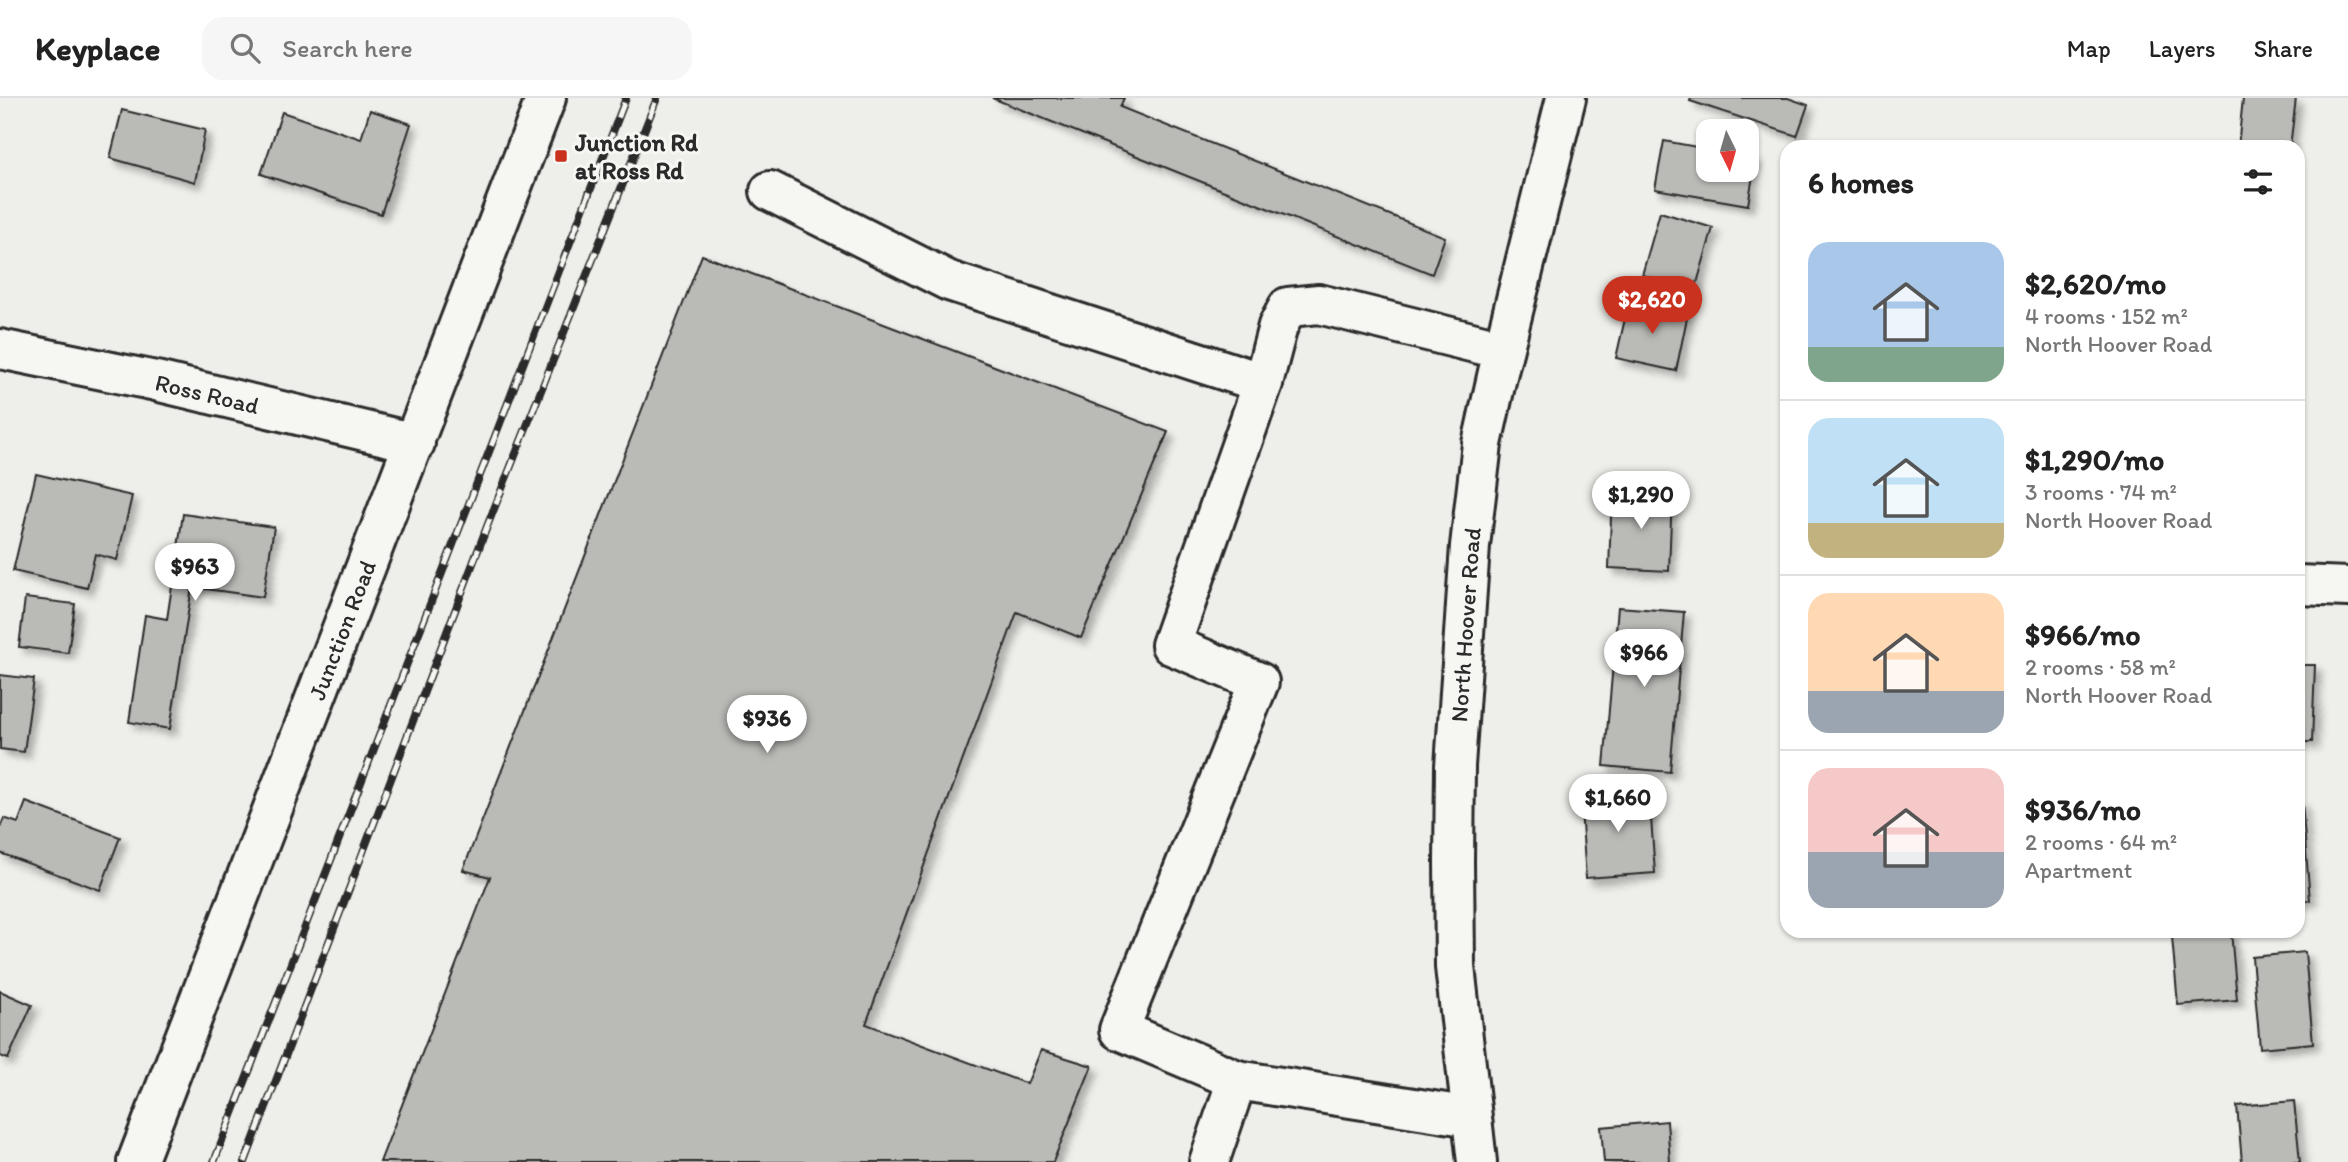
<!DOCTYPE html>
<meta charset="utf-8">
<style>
:root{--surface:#fff;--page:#f6f6f6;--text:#222;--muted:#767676;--line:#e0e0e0;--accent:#c8321e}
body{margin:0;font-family:Itim,sans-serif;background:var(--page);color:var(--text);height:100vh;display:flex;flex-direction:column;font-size:26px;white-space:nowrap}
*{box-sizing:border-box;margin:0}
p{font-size:23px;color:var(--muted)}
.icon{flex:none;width:38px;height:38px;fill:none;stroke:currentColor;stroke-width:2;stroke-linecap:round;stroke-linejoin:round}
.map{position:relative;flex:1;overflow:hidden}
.sheet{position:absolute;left:1780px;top:42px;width:525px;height:798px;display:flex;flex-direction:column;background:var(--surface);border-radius:21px;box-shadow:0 2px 5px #0004}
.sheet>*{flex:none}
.needle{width:46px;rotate:175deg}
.controls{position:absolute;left:1696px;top:21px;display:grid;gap:14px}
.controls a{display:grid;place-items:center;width:63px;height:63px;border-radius:14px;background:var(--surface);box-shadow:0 2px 5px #0004;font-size:35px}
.price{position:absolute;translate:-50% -60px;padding:0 16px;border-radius:24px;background:#fff;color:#222;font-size:23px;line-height:46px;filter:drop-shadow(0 2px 4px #0008)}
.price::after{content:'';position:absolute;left:50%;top:42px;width:21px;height:16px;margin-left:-10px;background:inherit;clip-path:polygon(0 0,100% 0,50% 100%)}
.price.current{background:var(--accent);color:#fff}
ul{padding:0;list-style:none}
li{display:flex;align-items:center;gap:21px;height:175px;padding:0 28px}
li+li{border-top:2px solid var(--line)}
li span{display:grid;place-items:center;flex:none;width:196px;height:140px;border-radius:21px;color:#555}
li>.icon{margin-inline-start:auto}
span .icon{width:84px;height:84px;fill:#fffc;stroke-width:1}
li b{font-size:30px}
h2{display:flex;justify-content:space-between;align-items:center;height:84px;padding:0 28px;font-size:30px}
header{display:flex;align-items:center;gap:42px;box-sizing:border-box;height:98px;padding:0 35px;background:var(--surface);border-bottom:2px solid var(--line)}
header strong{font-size:33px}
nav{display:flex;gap:38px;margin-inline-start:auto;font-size:24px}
.search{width:490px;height:63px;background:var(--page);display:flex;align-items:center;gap:18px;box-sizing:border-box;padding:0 24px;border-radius:21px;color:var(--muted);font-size:26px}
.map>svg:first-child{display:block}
</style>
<header>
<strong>Keyplace</strong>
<div class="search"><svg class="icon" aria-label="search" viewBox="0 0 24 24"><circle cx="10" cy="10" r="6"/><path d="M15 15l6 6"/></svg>Search here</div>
<nav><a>Map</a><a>Layers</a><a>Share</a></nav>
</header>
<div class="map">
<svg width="2348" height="1064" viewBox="0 0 2348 1064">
<defs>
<filter id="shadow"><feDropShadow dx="6" dy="6" stdDeviation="3.5" flood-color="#0004"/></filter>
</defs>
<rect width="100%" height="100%" fill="#eeeeea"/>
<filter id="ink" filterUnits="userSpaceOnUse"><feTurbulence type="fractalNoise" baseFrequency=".0143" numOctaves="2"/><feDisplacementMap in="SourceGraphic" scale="14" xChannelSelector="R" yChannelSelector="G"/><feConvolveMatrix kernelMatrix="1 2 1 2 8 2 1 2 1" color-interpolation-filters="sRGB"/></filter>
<g filter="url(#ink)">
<path fill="#babab7" stroke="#2b2b2b" stroke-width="2" filter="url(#shadow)" d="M992,0H1124L1120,9L1445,139L1432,176Z
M1691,0H1788L1808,7L1797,38L1690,3Z
M2243,0H2296L2290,49H2238Z
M122,12L205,32L195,84L110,60Z
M370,12L411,26L381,116L261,76L282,14L361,41Z
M1664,43L1708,51V72H1746V58L1756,60L1748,107L1655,91Z
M1660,114L1713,130L1695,192L1642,177Z
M702,157L1168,334L1081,540L1017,514L866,926L1027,986L1041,952L1092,968L1053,1064H380L490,779L463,772Z
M1629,203L1688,215L1676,273L1616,260Z
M36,376L132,398L117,462L95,456L87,490L13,473Z
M1612,393L1672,395L1669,473L1609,470Z
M183,416L274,429L263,499L192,489L170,631L129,624L145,517L167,521Z
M25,500L75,506L68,555L19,549Z
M1618,509L1684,514L1670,674L1604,668Z
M2298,567H2315L2312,644H2298Z
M0,577L34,581L24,654L0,651Z
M1649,692L1655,775L1586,780L1580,698Z
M26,704L120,739L100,792L0,755V730L4,720L18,725Z
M2298,704H2302L2310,802L2298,803Z
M2231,833L2237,902L2178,907L2172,839Z
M2305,854L2313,945L2260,950L2252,859Z
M0,893L32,907L8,961L0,958Z
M2294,1003L2300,1064H2242L2237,1008Z
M1667,1023L1670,1064H1604L1601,1029Z"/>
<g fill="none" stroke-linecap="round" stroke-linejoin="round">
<g stroke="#2b2b2b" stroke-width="44">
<g id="minor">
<path d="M770,93L949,183L1263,285L1171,547L1259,584L1119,932L1237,982L1209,1064"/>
<path id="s1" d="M0,251L156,283L415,345"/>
<path d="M1263,285L1278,228L1288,209L1319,206L1503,252"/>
<path d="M2298,487L2348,489"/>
<path d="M1237,982L1471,1019"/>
<path id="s2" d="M137,1064L546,0"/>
<path id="s3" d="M1477,1064L1455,869L1454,764L1455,668L1470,448L1482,346L1498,274L1566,0"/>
</g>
</g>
<use href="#minor" stroke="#f6f6f2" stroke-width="38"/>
<g stroke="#2b2b2b" stroke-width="8">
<path id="rail" d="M214,1064L626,0
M245,1064L488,426L657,0"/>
</g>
<use href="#rail" stroke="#f6f6f2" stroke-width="5" stroke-dasharray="16" stroke-linecap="butt"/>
</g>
</g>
<rect fill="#c8321e" stroke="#f6f6f2" stroke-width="2.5" x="554" y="51" width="14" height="14" rx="3.5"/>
<g text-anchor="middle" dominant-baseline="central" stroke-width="6" stroke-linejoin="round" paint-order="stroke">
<g font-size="24" font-weight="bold" fill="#2b2b2b" stroke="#f6f6f2" text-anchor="start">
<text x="575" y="44">Junction Rd<tspan x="575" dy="28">at Ross Rd</tspan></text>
</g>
<g font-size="24" fill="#2b2b2b" stroke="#f6f6f2">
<text stroke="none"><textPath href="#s1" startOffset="212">Ross Road</textPath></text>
<text stroke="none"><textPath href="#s3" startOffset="539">North Hoover Road</textPath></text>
<text stroke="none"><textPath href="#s2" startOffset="570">Junction Road</textPath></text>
</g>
</g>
</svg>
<div class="controls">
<a><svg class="needle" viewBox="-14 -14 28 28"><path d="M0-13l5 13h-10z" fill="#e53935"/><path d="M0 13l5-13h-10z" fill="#767676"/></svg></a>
</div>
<b class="price current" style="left:1652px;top:238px">$2,620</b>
<b class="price" style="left:1641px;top:433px">$1,290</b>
<b class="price" style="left:195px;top:505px">$963</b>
<b class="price" style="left:1644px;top:591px">$966</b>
<b class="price" style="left:767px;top:657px">$936</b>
<b class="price" style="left:1618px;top:736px">$1,660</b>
<section class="sheet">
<h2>6 homes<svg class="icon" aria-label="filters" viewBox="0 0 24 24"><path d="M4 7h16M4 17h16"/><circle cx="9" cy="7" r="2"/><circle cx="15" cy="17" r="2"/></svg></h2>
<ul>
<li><span style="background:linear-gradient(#a9c7e8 75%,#7fa58c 0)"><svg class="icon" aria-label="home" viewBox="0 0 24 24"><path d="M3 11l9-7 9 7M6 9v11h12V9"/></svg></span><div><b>$2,620/mo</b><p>4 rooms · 152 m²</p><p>North Hoover Road</p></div></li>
<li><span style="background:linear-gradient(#bfe0f5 75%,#c2b280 0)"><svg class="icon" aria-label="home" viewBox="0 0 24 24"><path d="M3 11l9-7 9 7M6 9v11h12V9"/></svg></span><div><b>$1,290/mo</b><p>3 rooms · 74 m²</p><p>North Hoover Road</p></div></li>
<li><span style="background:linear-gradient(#ffd9b3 70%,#9aa5b1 0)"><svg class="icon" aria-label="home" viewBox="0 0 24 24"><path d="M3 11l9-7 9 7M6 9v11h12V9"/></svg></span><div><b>$966/mo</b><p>2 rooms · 58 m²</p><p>North Hoover Road</p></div></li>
<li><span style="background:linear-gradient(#f6c9c9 60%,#9aa5b1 0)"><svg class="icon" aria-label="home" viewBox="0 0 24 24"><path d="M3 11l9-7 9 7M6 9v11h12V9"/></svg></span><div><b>$936/mo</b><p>2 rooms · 64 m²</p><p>Apartment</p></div></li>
</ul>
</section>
</div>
